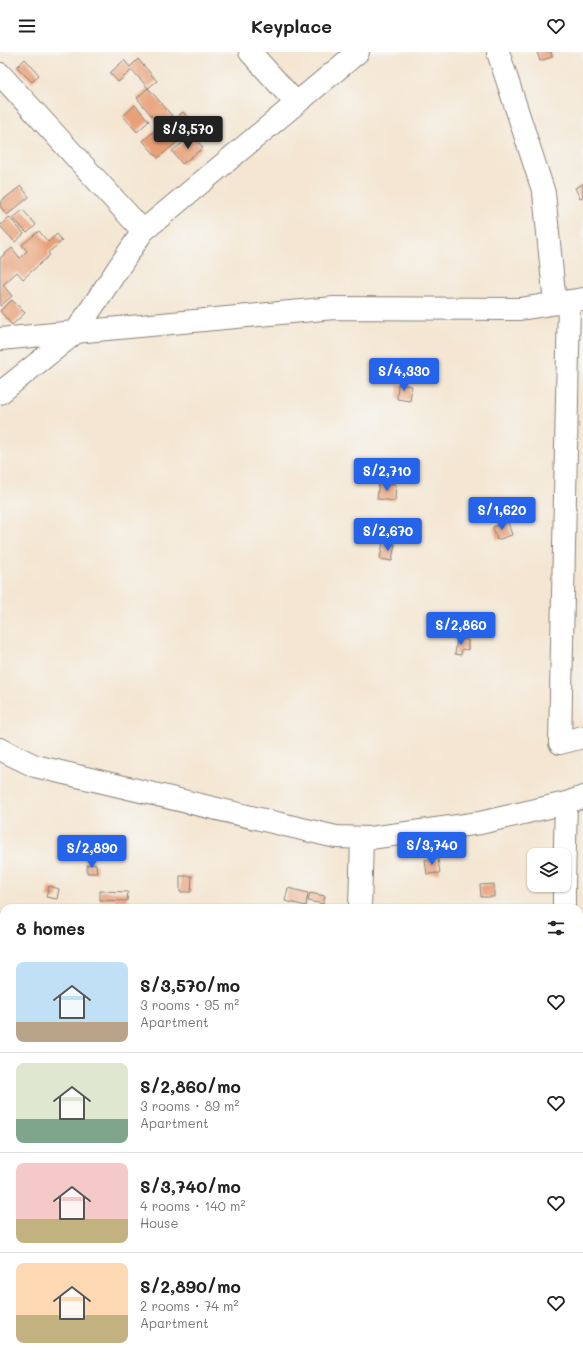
<!DOCTYPE html>
<meta charset="utf-8">
<style>
:root{--surface:#fff;--page:#f6f6f6;--text:#222;--muted:#767676;--line:#e0e0e0;--accent:#2563eb}
body{margin:0;font-family:Mali,sans-serif;background:var(--page);color:var(--text);height:100vh;display:flex;flex-direction:column;font-size:15px;white-space:nowrap}
*{box-sizing:border-box;margin:0}
p{font-size:13px;color:var(--muted)}
.icon{flex:none;width:22px;height:22px;fill:none;stroke:currentColor;stroke-width:2;stroke-linecap:round;stroke-linejoin:round}
.map{position:relative;flex:1;overflow:hidden}
.side{position:absolute;left:0px;top:852px;width:583px;height:456px;display:flex;flex-direction:column;background:var(--surface);border-radius:12px 12px 0 0;box-shadow:0 1px 3px #0004}
.side>*{flex:none}
.tools{position:absolute;left:527px;top:796px;display:grid;gap:8px}
.tools a{display:grid;place-items:center;width:44px;height:44px;border-radius:8px;background:var(--surface);box-shadow:0 1px 3px #0004;font-size:20px}
.price{position:absolute;translate:-50% -34px;padding:0 9px;border-radius:4px;background:var(--accent);color:#fff;font-size:13px;line-height:26px;filter:drop-shadow(0 1px 2px #0008)}
.price::after{content:'';position:absolute;left:50%;top:24px;width:12px;height:9px;margin-left:-6px;background:inherit;clip-path:polygon(0 0,100% 0,50% 100%)}
.price.active{background:#222;color:#fff}
ul{padding:0;list-style:none}
li{display:flex;align-items:center;gap:12px;height:100px;padding:0 16px}
li+li{border-top:1px solid var(--line)}
li span{display:grid;place-items:center;flex:none;width:112px;height:80px;border-radius:8px;color:#555}
li>.icon{margin-inline-start:auto}
span .icon{width:48px;height:48px;fill:#fffc;stroke-width:1}
li b{font-size:17px}
h2{display:flex;justify-content:space-between;align-items:center;height:48px;padding:0 16px;font-size:17px}
header{display:flex;justify-content:space-between;align-items:center;height:52px;padding:0 16px;background:var(--surface);font-size:18px;font-weight:700}
.map>svg:first-child{display:block}
</style>
<header><svg class="icon" aria-label="menu" viewBox="0 0 24 24"><path d="M4 6h16M4 12h16M4 18h16"/></svg>Keyplace<svg class="icon" aria-label="heart" viewBox="0 0 24 24"><path d="M12 20l-8-8c-3-5 5-10 8-4 3-6 11-1 8 4z"/></svg></header>
<div class="map">
<svg width="583" height="1308" viewBox="0 0 583 1308">
<rect width="100%" height="100%" fill="#f6f6f2"/>
<filter id="ink" filterUnits="userSpaceOnUse"><feTurbulence type="fractalNoise" baseFrequency=".025" numOctaves="2"/><feDisplacementMap in="SourceGraphic" scale="8" xChannelSelector="R" yChannelSelector="G"/><feConvolveMatrix kernelMatrix="1 2 1 2 8 2 1 2 1" color-interpolation-filters="sRGB"/></filter>
<filter id="wash" filterUnits="userSpaceOnUse"><feTurbulence type="fractalNoise" baseFrequency=".012" numOctaves="4" result="noise"/><feDisplacementMap in="SourceGraphic" scale="16" xChannelSelector="R" yChannelSelector="G"/><feGaussianBlur stdDeviation="0.9" result="paint"/><feColorMatrix in="noise" values="0 0 0 0 0 0 0 0 0 0 0 0 0 0 0 0 0 1.4 0 .05"/><feComposite in="paint" operator="in"/></filter>
<g filter="url(#wash)">
<rect width="100%" height="100%" fill="#f4e6d2"/>
<g id="blocks">
<path fill="#e9a078" d="M537,0H551L552,5L540,9Z
M25,7L39,23L32,30L17,15Z
M138,7L157,29L148,36L132,18L118,30L110,21L124,8L130,15Z
M148,36L175,67L183,60L191,69L183,76L188,81L158,106L143,89L160,74L137,46Z
M135,53L149,69L137,80L123,64Z
M193,83L203,96L182,112L172,99Z
M583,132V145L580,146L575,136Z
M21,134L29,145L7,163L0,154V150Z
M23,158L36,173L27,181L13,166Z
M9,165L24,182L15,190L0,174Z
M39,179L48,190L57,182L62,189L48,201L50,203L23,227L17,220L3,233L12,244L0,254V206L12,196L20,206L27,199L22,193Z
M12,248L25,261L12,273L0,259Z
M398,332L412,334L410,349L397,347Z
M379,430L396,432L395,449L377,447Z
M508,470L512,483L497,488L493,475Z
M383,490L395,492L392,509L380,507Z
M459,566L477,567L475,585L457,583Z
M457,587L468,588V598L462,597L461,603L455,602Z
M438,807L440,821L427,822L425,808Z
M96,812L97,821H87V813Z
M180,824H192L191,840H180Z
M494,832V845H481L480,833Z
M49,834L59,837L57,847L46,845Z
M288,836L308,841L306,854L285,849Z
M100,839L128,840L127,849L100,848Z
M310,841L325,844L323,852L308,849Z"/>
</g>
</g>
<g filter="url(#ink)">
<use href="#blocks" fill-opacity="0" stroke="#888177" stroke-width="1"/>
<g fill="none" stroke-linecap="round" stroke-linejoin="round">
<g stroke="#888177" stroke-width="24">
<path id="minor" d="M250,0L296,51
M498,0L544,141L555,251
M0,22L143,179
M569,249L560,691L583,685
M0,287L334,256L520,257L583,247
M0,341L75,281L143,179L358,0
M0,697L35,714L336,785L370,786L480,771L566,751L583,745
M564,832L566,751
M360,856L362,786
M564,856V833
M579,1243L583,1246"/>
</g>
<use href="#minor" stroke="#fff" stroke-width="22"/>
</g>
</g>
</svg>
<div class="tools">
<a><svg class="icon" aria-label="layers" viewBox="0 0 24 24"><path d="M12 4l9 5-9 5-9-5zM3 14l9 5 9-5"/></svg></a>
</div>
<b class="price active" style="left:188px;top:98px">S/3,570</b>
<b class="price" style="left:404px;top:340px">S/4,330</b>
<b class="price" style="left:387px;top:440px">S/2,710</b>
<b class="price" style="left:502px;top:479px">S/1,620</b>
<b class="price" style="left:388px;top:500px">S/2,670</b>
<b class="price" style="left:461px;top:594px">S/2,860</b>
<b class="price" style="left:432px;top:814px">S/3,740</b>
<b class="price" style="left:92px;top:817px">S/2,890</b>
<section class="side">
<h2>8 homes<svg class="icon" aria-label="filters" viewBox="0 0 24 24"><path d="M4 7h16M4 17h16"/><circle cx="9" cy="7" r="2"/><circle cx="15" cy="17" r="2"/></svg></h2>
<ul>
<li><span style="background:linear-gradient(#bfe0f5 75%,#b9a48a 0)"><svg class="icon" aria-label="home" viewBox="0 0 24 24"><path d="M3 11l9-7 9 7M6 9v11h12V9"/></svg></span><div><b>S/3,570/mo</b><p>3 rooms · 95 m²</p><p>Apartment</p></div><svg class="icon" aria-label="heart" viewBox="0 0 24 24"><path d="M12 20l-8-8c-3-5 5-10 8-4 3-6 11-1 8 4z"/></svg></li>
<li><span style="background:linear-gradient(#dfe7d0 70%,#7fa58c 0)"><svg class="icon" aria-label="home" viewBox="0 0 24 24"><path d="M3 11l9-7 9 7M6 9v11h12V9"/></svg></span><div><b>S/2,860/mo</b><p>3 rooms · 89 m²</p><p>Apartment</p></div><svg class="icon" aria-label="heart" viewBox="0 0 24 24"><path d="M12 20l-8-8c-3-5 5-10 8-4 3-6 11-1 8 4z"/></svg></li>
<li><span style="background:linear-gradient(#f6c9c9 70%,#c2b280 0)"><svg class="icon" aria-label="home" viewBox="0 0 24 24"><path d="M3 11l9-7 9 7M6 9v11h12V9"/></svg></span><div><b>S/3,740/mo</b><p>4 rooms · 140 m²</p><p>House</p></div><svg class="icon" aria-label="heart" viewBox="0 0 24 24"><path d="M12 20l-8-8c-3-5 5-10 8-4 3-6 11-1 8 4z"/></svg></li>
<li><span style="background:linear-gradient(#ffd9b3 65%,#c2b280 0)"><svg class="icon" aria-label="home" viewBox="0 0 24 24"><path d="M3 11l9-7 9 7M6 9v11h12V9"/></svg></span><div><b>S/2,890/mo</b><p>2 rooms · 74 m²</p><p>Apartment</p></div><svg class="icon" aria-label="heart" viewBox="0 0 24 24"><path d="M12 20l-8-8c-3-5 5-10 8-4 3-6 11-1 8 4z"/></svg></li>
</ul>
</section>
</div>
